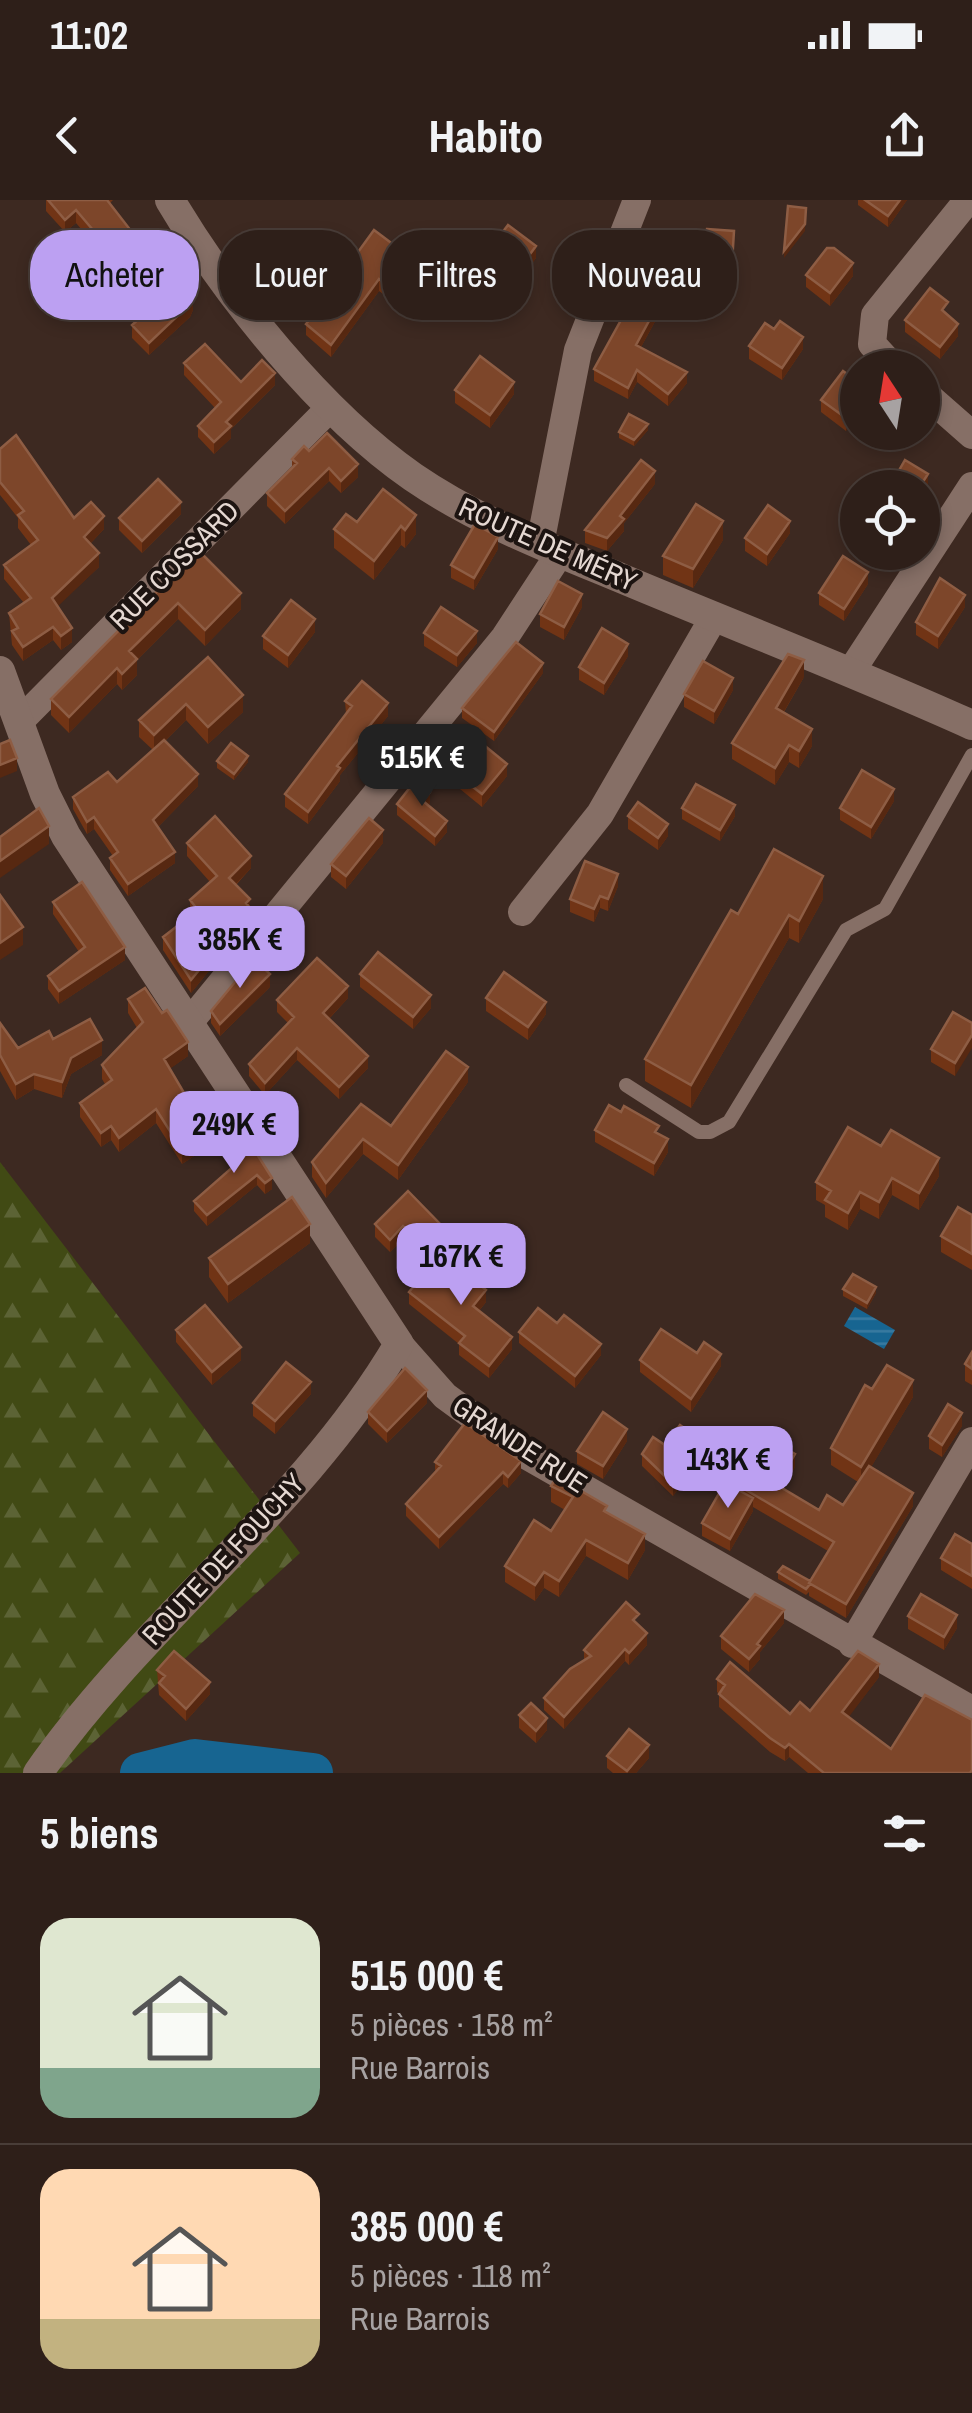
<!DOCTYPE html>
<html lang="fr">
<meta charset="utf-8">
<style>
:root{--surface:#2e1f19;--page:#362722;--text:#f1f3f6;--muted:#a7a2a2;--line:#493d38;--accent:#bca0f2}
body{margin:0;font-family:"Archivo Narrow",sans-serif;background:var(--page);color:var(--text);height:100vh;display:flex;flex-direction:column;font-size:38px;white-space:nowrap}
*{box-sizing:border-box;margin:0}
p{font-size:32px;color:var(--muted)}
.icon{flex:none;width:55px;height:55px;fill:none;stroke:currentColor;stroke-width:2;stroke-linecap:round;stroke-linejoin:round}
.map{position:relative;height:1573px;overflow:hidden}
.side{display:flex;flex-direction:column;background:var(--surface);flex:1}
.side>*{flex:none}
.guide{position:absolute;left:30px;top:30px;width:912px;height:90px;display:flex;gap:20px}
.needle{width:65px;rotate:348deg}
.tools{position:absolute;left:840px;top:150px;display:grid;gap:20px}
.tools a{display:grid;place-items:center;width:100px;height:100px;border-radius:50%;background:var(--surface);box-shadow:0 5px 15px #0003,0 0 0 2px var(--line);font-size:50px}
.price{position:absolute;translate:-50% -85px;padding:0 22px;border-radius:20px;background:var(--accent);color:#111;font-size:32px;line-height:65px;filter:drop-shadow(0 2px 5px #0008)}
.price::after{content:'';position:absolute;left:50%;top:60px;width:30px;height:22px;margin-left:-15px;background:inherit;clip-path:polygon(0 0,100% 0,50% 100%)}
.price.on{background:#222;color:#fff}
ul{padding:0;list-style:none}
li{display:flex;align-items:center;gap:30px;height:250px;padding:0 40px}
li+li{border-top:2px solid var(--line)}
li span{display:grid;place-items:center;flex:none;width:280px;height:200px;border-radius:30px;color:#555}
li>.icon{margin-inline-start:auto}
span .icon{width:120px;height:120px;fill:#fffc;stroke-width:1}
li b{font-size:42px}
h2{display:flex;justify-content:space-between;align-items:center;height:120px;padding:0 40px;font-size:42px}
.pill{padding:0 35px;border-radius:40px;background:var(--surface);box-shadow:0 5px 15px #0003,0 0 0 2px var(--line);font-size:35px;line-height:90px}
.pill.on{background:var(--accent);color:#111}
.status{display:flex;justify-content:space-between;align-items:center;height:70px;padding:0 50px;background:var(--surface);direction:ltr}
.status svg{height:28px;fill:currentColor}
header{display:flex;justify-content:space-between;align-items:center;height:130px;padding:0 40px;background:var(--surface);font-size:45px;font-weight:700}
.map>svg:first-child{display:block}
</style>
<div class="status"><b>11:02</b><svg viewBox="0 0 49 12"><path d="M0 12V9h3v3zM5 12V6h3v6zM10 12V3h3v9zM15 12V0h3v12zM26 1h20v11H26zM47 4h2v5h-2z"/></svg></div>
<header><svg class="icon" aria-label="back" viewBox="0 0 24 24"><path d="M15 5l-7 7 7 7"/></svg>Habito<svg class="icon" aria-label="share" viewBox="0 0 24 24"><path d="M12 15V3M7 8l5-5 5 5M5 13v7h14v-7"/></svg></header>
<div class="map">
<svg width="972" height="1573" viewBox="0 0 972 1573">
<defs>
<pattern id="forest-firs" width="22" height="20" patternUnits="userSpaceOnUse" patternTransform="scale(2.5)"><rect width="22" height="20" fill="#414a14"/><path d="M5 1l3.5 6h-7zM16 11l3.5 6h-7z" fill="#5c6335"/></pattern>
<pattern id="water-rules" width="6" height="5" patternUnits="userSpaceOnUse" patternTransform="scale(2.5)"><rect width="6" height="5" fill="#176591"/><path d="M0 2.5h6" fill="none" stroke="#397aa0"/></pattern>
</defs>
<rect width="100%" height="100%" fill="#3d2921"/>
<path fill="url(#forest-firs)" d="M0,962L300,1353L60,1573H0Z"/>
<path fill="url(#water-rules)" d="M855,1107L895,1130L884,1149L844,1126Z"/>
<g fill="none" stroke-linecap="round" stroke-linejoin="round">
<path stroke="#176591" stroke-width="40" d="M140,1573L195,1559L313,1573"/>
<path stroke="#866f66" stroke-width="14" d="M626,885L699,932H710L729,922L846,730L885,709L972,555"/>
<path stroke="#866f66" stroke-width="28" d="M894,168L872,144L875,115L968,0
M922,191L972,235
M540,344L578,150L637,0
M852,470L972,286
M19,522L329,209
M522,712L600,614L714,417
M188,824L505,437L560,353
M399,1144L445,1196L524,1254L972,1510
M852,1444L972,1241"/>
<path stroke="#866f66" stroke-width="30" d="M170,0C227,96 321,213 413,277C477,321 551,349 623,379C740,428 857,473 972,525
M0,471L45,594L66,636L399,1144C304,1306 145,1420 38,1573"/>
</g>
<path fill="#713415" d="M46,0H113L110,3L142,58L121,76L76,23L65,32L46,11Z
M858,0H907L888,27L858,5Z
M734,43L731,92L703,89V77Z
M402,51L449,71L410,113L379,91L331,157L306,135V124L353,67V59Z
M536,58L508,96L480,75V62Z
M806,75L853,76L830,106L806,87Z
M663,107L641,147L687,183L668,206L637,182L628,199L594,181V169Z
M193,110L190,117L149,155L132,138V125Z
M948,115L958,136L940,159L905,132V120Z
M749,146L803,149L782,180L749,159Z
M184,163L241,182L275,185L231,229V238L214,254L198,237V226L215,208L184,175Z
M858,182L846,231L821,212V200Z
M455,190L514,194L490,228L455,203Z
M648,230L634,246L619,238V232Z
M0,249L74,318L104,329L90,344L99,367L57,406L72,442L61,450L53,440L23,461L12,445L9,413L24,403L4,379V365L31,345L18,328V318L0,295Z
M292,259L358,277L341,293L329,281L285,324L267,306V293L292,268Z
M655,284L624,323V331L607,351L585,343V330Z
M383,289L416,334L405,348L401,345L374,380L334,348V329L357,322Z
M181,314L142,353L119,330V318Z
M790,333L767,366L745,351V338Z
M723,340L693,388L663,375V356Z
M498,349L474,390L451,378V365Z
M198,350L241,409L205,446L178,419L137,460V475L122,490L117,484L69,533L51,515V499Z
M868,384L844,421L819,405V393Z
M582,407L564,440L540,427V414Z
M965,407L938,449L916,435V422Z
M315,432L288,468L263,449V436Z
M424,433L477,443L457,467L424,446Z
M628,456L604,495L579,480V467Z
M208,457L243,512L208,544L186,520L165,541L198,586L158,627L175,663L128,696L110,670V658L113,656L94,629L87,634L73,609V597L117,582L153,550L139,537V520Z
M543,473L494,541L462,518V508Z
M804,477L784,512L812,546L799,568L789,562L775,585L732,559V543Z
M733,490L714,524L684,507V494Z
M345,501L388,516L340,575V581L308,624L285,607V594L346,514Z
M217,561L248,562L234,580L217,568Z
M507,576L482,607L460,589V577Z
M894,601L871,639L840,620V608Z
M430,603L428,605L447,632L435,646L397,615V604Z
M682,608L735,616L720,641L682,619Z
M628,616L668,636L658,650L628,629Z
M187,643L251,668L236,685L250,699V720L191,793L163,750V737L192,715L190,713V700L210,682L187,656Z
M383,643L346,689L331,677V664Z
M618,686L608,711L600,708L594,722L570,712V699Z
M823,699L799,743L789,738L691,908L645,881V859L738,714Z
M53,702L125,760L59,804L48,789V776L79,752L53,714Z
M360,774L431,808L413,829L360,787Z
M270,787L220,836L211,823V811Z
M348,798L329,819L368,868L339,899L297,860L265,895L249,876V864L288,823L277,812V800Z
M486,798L546,814L528,840L486,811Z
M128,799L188,856L169,869L187,898L217,941L182,964L156,923L119,952L111,940L101,947L80,917V903L105,884L102,879V865L137,828L128,813Z
M0,823L18,848L53,839L102,855L71,874L62,898L34,889L16,900L0,871Z
M972,823L955,876L931,862V849Z
M468,882L398,980L363,954L326,998L312,977V962L391,926Z
M595,930L659,934L668,952L654,976L595,942Z
M227,943L272,989L265,994L257,985L207,1026L194,1011V1001L237,964L227,954Z
M881,946L939,976L919,1010L892,995L879,1019L860,1009L848,1030L825,1017V1005L816,1000V982Z
M972,1015V1070L941,1052V1036Z
M375,1024L443,1027V1040L423,1059L403,1039L390,1052L375,1037Z
M310,1043L228,1103L209,1077V1058Z
M843,1089L876,1093L867,1109L843,1096Z
M409,1092L486,1102L479,1111L512,1149L489,1178L459,1155V1144L409,1104Z
M176,1130L241,1160L212,1185L176,1142Z
M519,1132L601,1155L575,1188L519,1143Z
M972,1152V1185L965,1181V1164Z
M697,1153L721,1166L691,1212L640,1172V1160Z
M872,1189L913,1197L871,1267L913,1306L846,1418L809,1396V1392L806,1395L778,1379V1372L810,1381L828,1351L753,1307V1311L730,1351L702,1336V1323L741,1292V1287L795,1267L783,1288L819,1310L843,1305L858,1282L831,1265V1248Z
M311,1194L275,1234L253,1216V1203Z
M427,1203L387,1243L368,1224V1212Z
M962,1226L942,1257L929,1249V1236Z
M627,1241L603,1279L577,1264V1251Z
M665,1245L704,1254L673,1296L642,1266V1254Z
M435,1262L521,1273L508,1288L503,1284L439,1349L406,1316V1304L435,1271Z
M551,1286L607,1313L645,1350L628,1380L586,1356L559,1397L544,1388L535,1401L505,1382V1366L551,1331L565,1310L551,1302Z
M972,1344V1389L941,1370V1358Z
M908,1416L957,1428L944,1450L908,1429Z
M784,1423L760,1452V1459L749,1472L721,1449V1436Z
M639,1426L647,1445L629,1465L625,1461L564,1529L544,1510V1498L584,1460V1450Z
M157,1470L210,1494L186,1521L159,1495Z
M879,1477L848,1517L891,1549L972,1573H808L789,1557L785,1561L770,1552L719,1507V1494L717,1492V1479L790,1514L810,1511Z
M519,1515L547,1530L536,1543L519,1528Z
M607,1556L649,1558L636,1573H613L607,1568Z"/>
<path fill="#572811" d="M900,0H907L888,27V16Z
M806,8L805,31L784,58V51Z
M76,10V23L65,32V20Z
M142,45V58L121,76V63Z
M536,46V58L508,96V84Z
M449,59V71L410,113V101Z
M853,63V76L830,106V93Z
M379,79V91L331,157V145Z
M663,95V107L636,156V145Z
M193,97V110L190,117L149,155V143Z
M958,124V136L940,159V147Z
M803,137V149L782,180V168Z
M637,170V182L628,199V188Z
M687,172V183L668,206V194Z
M275,173V185L231,229V238L214,254V242L226,222Z
M514,182V194L490,228V215Z
M858,203V215L846,231V218Z
M648,224V230L634,246V240Z
M358,264V277L341,293V281Z
M329,268V281L285,324V311Z
M655,271V284L624,323V331L607,351V338L620,316Z
M928,274V286L922,295V288H919Z
M181,302V314L142,353V341Z
M416,315V334L405,348V330Z
M104,316V329L84,350V337Z
M723,321V340L693,388V369Z
M790,321V333L767,366V354Z
M401,326V345L374,380V361Z
M498,337V349L474,390V378Z
M99,353V367L52,412V398Z
M868,372V384L844,421V409Z
M241,393V409L205,446V430Z
M582,394V407L564,440V427Z
M965,395V407L938,449V436Z
M178,403V419L137,460V475L122,490V474L129,451Z
M315,419V432L288,468V455Z
M53,427V440L23,461V447Z
M72,428V442L61,450V436Z
M477,431V443L457,467V455Z
M628,444V456L604,495V483Z
M804,460V477L776,525V508Z
M543,463V473L494,541V532Z
M117,468V484L69,533V517Z
M733,478V490L714,524V511Z
M243,495V512L208,544V527Z
M388,503V516L340,575V581L308,624V612L337,566Z
M186,504V520L154,552V535Z
M812,529V546L799,568V551Z
M789,545V562L775,585V568Z
M248,556V562L234,580V574Z
M17,558V571L0,578V565Z
M507,564V576L482,607V594Z
M198,574V586L153,632V620Z
M894,589V601L871,639V627Z
M430,592V603L423,612V601Z
M735,605V616L720,641V630Z
M94,617V629L87,634V622Z
M447,621V632L435,646V636Z
M668,624V636L658,650V638Z
M49,626V644L0,678V661Z
M383,630V643L346,689V676Z
M175,652V663L128,696V684Z
M251,656V668L229,691V678Z
M618,674V686L608,711V699Z
M823,676V699L799,743V721Z
M600,696V708L594,722V709Z
M250,699V720L191,793V780Z
M789,715V738L691,908V885Z
M23,727V745L0,760V743Z
M125,747V760L59,804V791Z
M270,774V787L220,836V824Z
M348,786V798L323,825V813Z
M431,795V808L413,829V817Z
M546,802V814L528,840V827Z
M972,835V848L955,876V863Z
M102,840V855L71,874L62,898V882L71,858Z
M188,842V856L164,873V859Z
M297,848V860L265,895V883Z
M368,856V868L339,899V887Z
M468,867V882L398,980V965Z
M34,874V889L16,900V884Z
M156,909V923L119,952V938Z
M111,926V940L101,947V933Z
M217,927V941L182,964V950Z
M363,939V954L326,998V983Z
M668,939V952L654,976V963Z
M939,958V976L919,1010V993Z
M257,975V985L207,1026V1015Z
M272,978V989L265,994V983Z
M892,978V995L879,1019V1002Z
M860,992V1009L848,1030V1013Z
M310,1024V1043L228,1103V1084Z
M403,1026V1039L390,1052V1040Z
M443,1027V1040L423,1059V1047Z
M876,1087V1093L867,1109V1103Z
M486,1090V1102L473,1118V1106Z
M512,1137V1149L489,1178V1166Z
M601,1144V1155L575,1188V1176Z
M241,1147V1160L212,1185V1172Z
M721,1154V1166L691,1212V1199Z
M913,1180V1197L861,1284V1267Z
M311,1182V1194L275,1234V1221Z
M427,1190V1203L387,1243V1231Z
M962,1213V1226L942,1257V1245Z
M627,1229V1241L603,1279V1266Z
M704,1242V1254L673,1296V1284Z
M795,1254V1267L777,1298V1285Z
M521,1261V1273L508,1288V1277Z
M503,1272V1284L439,1349V1337Z
M913,1293V1306L846,1418V1404Z
M753,1298V1311L730,1351V1339Z
M645,1334V1350L628,1380V1363Z
M586,1340V1356L559,1397V1381Z
M544,1372V1388L535,1401V1385Z
M784,1410V1423L760,1452V1459L749,1472V1459L757,1444Z
M957,1415V1428L944,1450V1437Z
M647,1433V1445L629,1465V1453Z
M625,1449V1461L564,1529V1517Z
M879,1464V1477L842,1526V1512Z
M210,1482V1494L186,1521V1509Z
M547,1518V1530L536,1543V1531Z
M789,1544V1557L785,1561V1548Z
M649,1545V1558L636,1573H627Z"/>
<path fill="#7d462a" stroke="#8e5d44" stroke-width="2.5" d="M48,0H107L142,45L121,63L76,10L65,20Z
M865,0H900L888,16Z
M788,6L806,8L805,24L784,51Z
M508,25L536,46L508,84L480,62Z
M707,29L734,31L731,80L703,77Z
M374,30L402,51L414,34L449,59L410,101L379,79L331,145L306,124L358,62L353,59Z
M827,48H834L853,63L830,93L806,75Z
M179,83L193,97L190,104L149,143L132,125Z
M641,84L663,95L636,145L687,172L668,194L637,170L628,188L594,169Z
M930,88L948,102L942,110L958,124L940,147L905,120Z
M780,121L803,137L782,168L749,146L765,123L774,129Z
M205,144L241,182L262,160L275,173L226,222L231,226L214,242L198,226L221,202L184,163Z
M480,156L514,182L490,215L455,190Z
M843,171L858,182V203L846,218L821,200Z
M629,214L648,224L634,240L619,232Z
M327,233L358,264L341,281L329,268L285,311L267,293L297,263L292,259L304,246L309,251Z
M16,235L74,318L91,302L104,316L84,337L99,353L52,398L72,428L61,436L53,427L23,447L12,431L18,428L9,413L31,398L4,365L38,340L18,315L24,311L0,282V249Z
M641,260L655,271L620,316L624,319L607,338L585,330Z
M905,260L928,274L919,288H889Z
M158,279L181,302L142,341L119,318Z
M383,289L416,315L405,330L401,326L374,361L334,329L346,314L357,322Z
M696,304L723,321L693,369L663,356Z
M768,305L790,321L767,354L745,338Z
M475,324L498,337L474,378L451,365Z
M198,350L241,393L205,430L178,403L129,451L137,459L122,474L117,468L69,517L51,499Z
M843,356L868,372L844,409L819,393Z
M940,378L965,395L938,436L916,422Z
M558,381L582,394L564,427L540,414Z
M291,400L315,419L288,455L263,436Z
M441,407L477,431L457,455L424,433Z
M602,428L628,444L604,483L579,467Z
M516,442L543,463L494,532L462,508Z
M788,454L804,460L776,508L812,529L799,551L789,545L775,568L732,543Z
M208,457L243,495L208,527L186,504L154,535L139,520Z
M703,461L733,478L714,511L684,494Z
M362,481L388,503L337,566L340,568L308,612L285,594L352,506L345,501Z
M10,540L17,558L0,565V544Z
M164,540L198,574L153,620L175,652L128,684L110,658L118,652L94,617L87,622L73,597L108,572L117,582Z
M231,543L248,556L234,574L217,561Z
M485,546L507,564L482,594L460,577Z
M862,570L894,589L871,627L840,608Z
M415,581L430,592L423,601L447,621L435,636L397,604Z
M696,584L735,605L720,630L682,608Z
M638,602L668,624L658,638L628,616Z
M39,608L49,626L0,661V637Z
M215,616L251,656L229,678L250,699L246,703L250,708L191,780L163,737L198,710L190,700L217,676L187,643Z
M369,618L383,630L346,676L331,664Z
M774,649L823,676L799,721L789,715L691,885L645,859L731,710L738,714Z
M585,661L618,674L608,699L600,696L594,709L570,699Z
M82,682L125,747L59,791L48,776L85,747L53,702Z
M0,695L23,727L0,743Z
M378,752L431,795L413,817L360,774Z
M317,758L348,786L323,813L368,856L339,887L297,848L265,883L249,864L294,817L277,800Z
M254,759L270,774L220,824L211,811Z
M504,772L546,802L528,827L486,798Z
M145,788L162,813L167,810L188,842L164,859L187,898L195,893L217,927L182,950L156,909L119,938L111,926L101,933L80,903L112,880L102,865L143,822L128,799Z
M953,812L972,823V835L955,863L931,849Z
M90,819L102,840L71,858L62,882L34,874L16,884L0,855V823L18,848L49,831L53,839Z
M446,851L468,867L398,965L363,939L326,983L312,962L361,904L391,926Z
M609,905L621,912L624,906L659,926L655,932L668,939L654,963L595,930Z
M848,927L881,946L891,930L939,958L919,993L892,978L879,1002L860,992L848,1013L825,1000L831,991L816,982Z
M243,932L272,978L265,983L257,975L207,1015L194,1001L242,959L227,943Z
M408,991L443,1027L423,1047L403,1026L390,1040L375,1024Z
M292,997L310,1024L228,1084L209,1058Z
M958,1007L972,1015V1054L941,1036Z
M441,1053L486,1090L473,1106L512,1137L489,1166L459,1143L465,1136L409,1092Z
M853,1074L876,1087L867,1103L843,1089Z
M205,1105L241,1147L212,1172L176,1130Z
M538,1108L557,1123L564,1115L601,1144L575,1176L519,1132Z
M661,1129L697,1153L704,1142L721,1154L691,1199L640,1160Z
M972,1152V1169L965,1164Z
M286,1162L311,1182L275,1221L253,1203Z
M887,1165L913,1180L861,1267L831,1248L865,1185L872,1189Z
M405,1168L427,1190L387,1231L368,1212Z
M948,1204L962,1213L942,1245L929,1236Z
M603,1212L627,1229L603,1266L577,1251Z
M465,1223L521,1261L508,1277L503,1272L439,1337L406,1304L441,1266L435,1262Z
M680,1225L704,1242L673,1284L642,1254L653,1237L665,1245Z
M769,1239L795,1254L777,1285L819,1310L827,1295L843,1305L869,1266L913,1293L846,1404L809,1383L834,1342L741,1287Z
M557,1277L607,1306L604,1311L645,1334L628,1363L586,1340L559,1381L544,1372L535,1385L505,1366L534,1320L551,1331L573,1297L551,1286Z
M725,1283L753,1298L730,1339L702,1323Z
M955,1334L972,1344V1376L941,1358Z
M783,1366L810,1381L809,1383L810,1384L806,1389L778,1372Z
M755,1394L784,1410L757,1444L760,1446L749,1459L721,1436Z
M921,1394L957,1415L944,1437L908,1416Z
M626,1402L639,1414L633,1420L647,1433L629,1453L625,1449L564,1517L544,1498L570,1469L591,1456L584,1450Z
M174,1451L210,1482L186,1509L159,1483L165,1476L157,1470Z
M858,1451L879,1464L842,1512L891,1549L925,1495L972,1520V1570L970,1573H824L789,1544L785,1548L770,1538L719,1494L725,1485L717,1479L730,1462L790,1514L800,1502L810,1511Z
M531,1503L547,1518L536,1531L519,1515Z
M629,1529L649,1545L627,1571L607,1556Z"/>
<g text-anchor="middle" dominant-baseline="central" stroke-width="8" stroke-linejoin="round" paint-order="stroke">
<g font-size="28" fill="#e5d8d2" stroke="#1d1411">
<text transform="translate(548 344) rotate(24)">ROUTE DE MÉRY</text>
<text transform="translate(174 365) rotate(-45)">RUE COSSARD</text>
<text transform="translate(520 1244) rotate(33)">GRANDE RUE</text>
<text transform="translate(223 1359) rotate(-47)">ROUTE DE FOUCHY</text>
</g>
</g>
</svg>
<div class="tools">
<a><svg class="needle" viewBox="-14 -14 28 28"><path d="M0-13l5 13h-10z" fill="#e53935"/><path d="M0 13l5-13h-10z" fill="#a7a2a2"/></svg></a>
<a><svg class="icon" aria-label="locate" viewBox="0 0 24 24"><circle cx="12" cy="12" r="6"/><path d="M12 2v4M12 18v4M2 12h4M18 12h4"/></svg></a>
</div>
<b class="price on" style="left:422px;top:609px">515K €</b>
<b class="price" style="left:240px;top:791px">385K €</b>
<b class="price" style="left:234px;top:976px">249K €</b>
<b class="price" style="left:461px;top:1108px">167K €</b>
<b class="price" style="left:728px;top:1311px">143K €</b>
<div class="guide">
<a class="pill on">Acheter</a>
<a class="pill">Louer</a>
<a class="pill">Filtres</a>
<a class="pill">Nouveau</a>
</div>
</div>
<section class="side">
<h2>5 biens<svg class="icon" aria-label="filters" viewBox="0 0 24 24"><path d="M4 7h16M4 17h16"/><circle cx="9" cy="7" r="2"/><circle cx="15" cy="17" r="2"/></svg></h2>
<ul>
<li><span style="background:linear-gradient(#dfe7d0 75%,#7fa58c 0)"><svg class="icon" aria-label="home" viewBox="0 0 24 24"><path d="M3 11l9-7 9 7M6 9v11h12V9"/></svg></span><div><b>515 000 €</b><p>5 pièces · 158 m²</p><p>Rue Barrois</p></div></li>
<li><span style="background:linear-gradient(#ffd9b3 75%,#c2b280 0)"><svg class="icon" aria-label="home" viewBox="0 0 24 24"><path d="M3 11l9-7 9 7M6 9v11h12V9"/></svg></span><div><b>385 000 €</b><p>5 pièces · 118 m²</p><p>Rue Barrois</p></div></li>
</ul>
</section>
